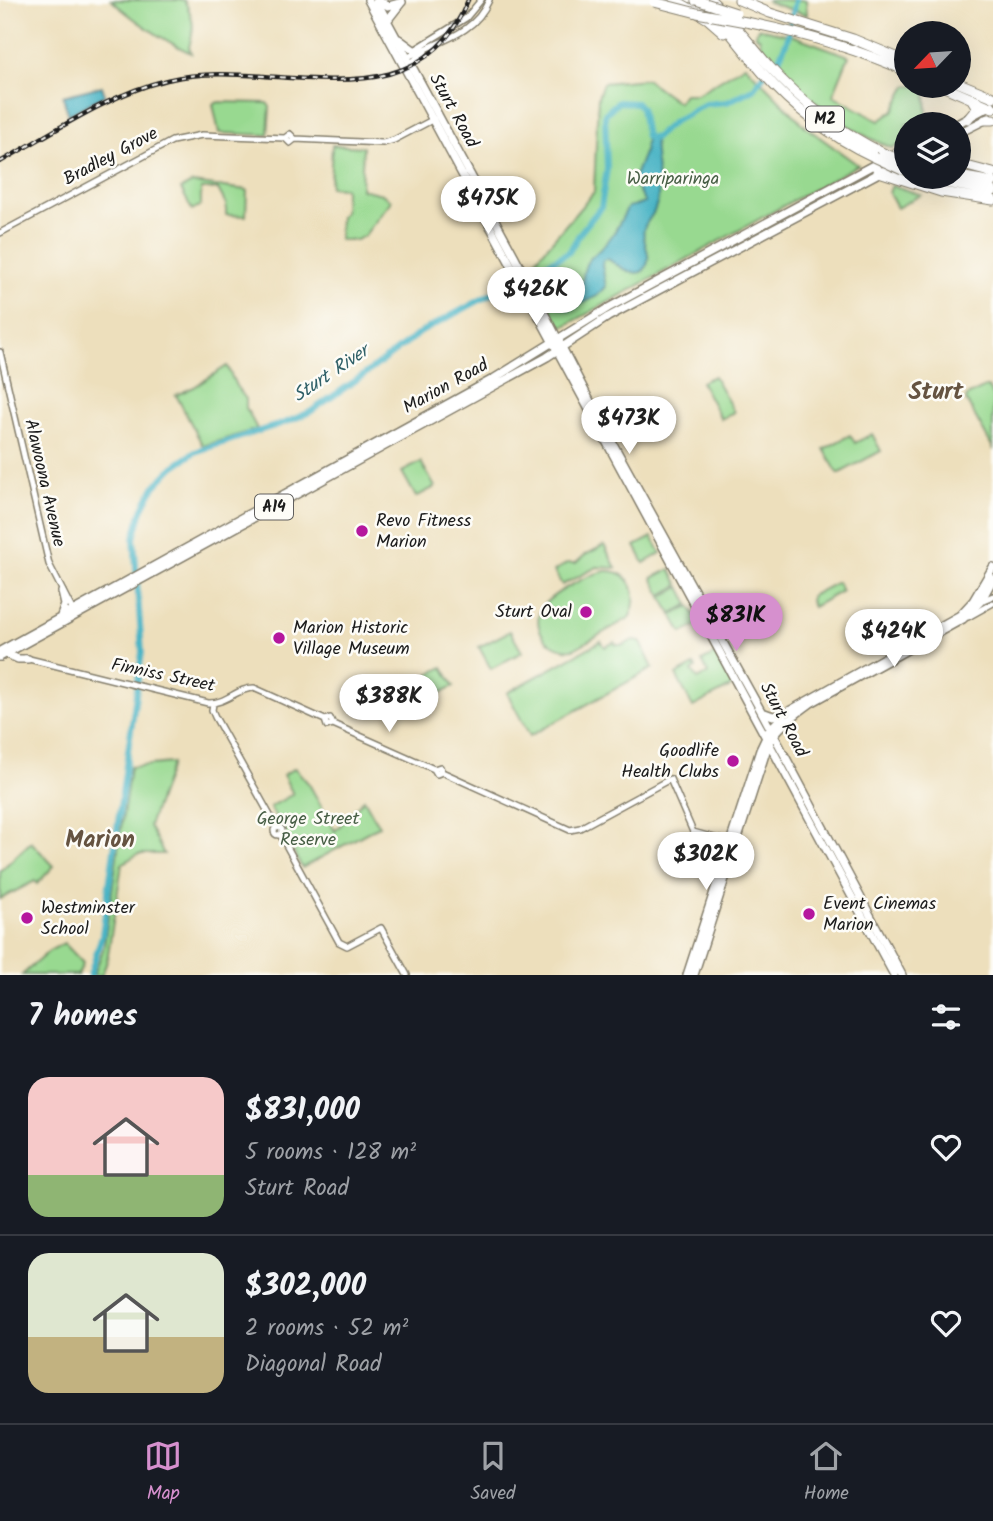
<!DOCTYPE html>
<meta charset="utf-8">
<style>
:root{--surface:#171b24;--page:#20242c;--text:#f1f3f6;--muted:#9ea1a6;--line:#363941;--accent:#d690ce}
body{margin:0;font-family:Kalam,sans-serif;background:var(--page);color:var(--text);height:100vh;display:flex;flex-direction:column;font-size:26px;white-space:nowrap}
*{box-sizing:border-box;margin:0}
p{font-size:23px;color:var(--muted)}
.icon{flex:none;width:38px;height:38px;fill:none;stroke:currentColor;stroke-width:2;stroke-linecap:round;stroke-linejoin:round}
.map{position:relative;height:975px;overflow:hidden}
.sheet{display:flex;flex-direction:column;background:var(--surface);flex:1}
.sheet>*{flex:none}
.needle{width:46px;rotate:245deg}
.fabs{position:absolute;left:894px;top:21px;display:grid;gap:14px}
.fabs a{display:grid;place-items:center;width:77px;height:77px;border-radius:50%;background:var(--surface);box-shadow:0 7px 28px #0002;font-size:35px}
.price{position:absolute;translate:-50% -60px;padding:0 16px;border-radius:24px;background:#fff;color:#222;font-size:23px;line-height:46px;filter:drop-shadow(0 2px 4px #0008)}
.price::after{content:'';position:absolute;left:50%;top:42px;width:21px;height:16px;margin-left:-10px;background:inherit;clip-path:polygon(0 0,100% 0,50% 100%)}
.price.selected{background:var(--accent);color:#111}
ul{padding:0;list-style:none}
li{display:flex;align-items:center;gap:21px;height:175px;padding:0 28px}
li+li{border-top:2px solid var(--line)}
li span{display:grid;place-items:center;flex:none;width:196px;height:140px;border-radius:21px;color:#555}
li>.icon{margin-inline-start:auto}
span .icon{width:84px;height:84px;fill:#fffc;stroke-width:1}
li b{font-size:30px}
h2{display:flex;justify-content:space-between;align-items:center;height:84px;padding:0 28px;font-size:30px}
.dock{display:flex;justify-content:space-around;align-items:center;height:98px;border-top:2px solid var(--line);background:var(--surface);font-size:19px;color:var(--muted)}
.dock a{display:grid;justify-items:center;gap:4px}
.dock .selected{color:var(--accent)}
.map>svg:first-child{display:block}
</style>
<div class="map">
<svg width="993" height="975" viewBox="0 0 993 975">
<rect width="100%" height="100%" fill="#fdfcf7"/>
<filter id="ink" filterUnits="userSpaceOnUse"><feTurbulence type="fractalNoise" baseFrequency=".0143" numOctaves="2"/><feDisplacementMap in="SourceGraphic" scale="14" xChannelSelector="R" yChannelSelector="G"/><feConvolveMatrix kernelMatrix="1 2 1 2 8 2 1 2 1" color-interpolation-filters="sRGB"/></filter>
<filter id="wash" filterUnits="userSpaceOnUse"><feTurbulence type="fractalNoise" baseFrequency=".00686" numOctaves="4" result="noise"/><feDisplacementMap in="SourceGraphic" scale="28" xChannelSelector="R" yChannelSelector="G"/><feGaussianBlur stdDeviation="1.57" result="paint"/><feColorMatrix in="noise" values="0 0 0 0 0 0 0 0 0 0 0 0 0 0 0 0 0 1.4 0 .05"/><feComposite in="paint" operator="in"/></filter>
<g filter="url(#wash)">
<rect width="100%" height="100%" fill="#eddfbc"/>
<path fill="#98d990" stroke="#5a7a56" stroke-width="2" d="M111,0H184C194,18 195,27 189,47L191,53C161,39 136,22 111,0Z
M767,0H806L807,15L768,2Z
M758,28L794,36L849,56L833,95L879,121L893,111L907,86H926L927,124H906V143L892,148C848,131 813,103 780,69C771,60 760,50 760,39L755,35Z
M745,65L807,128L858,165L565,326L558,325L527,266L534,262L594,192L598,97L603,83L646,79L678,102L684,94H697Z
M219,102L267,103L270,107L268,135L219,133L213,104Z
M332,145L363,147L361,189L382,194L391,201L365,235L357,240H339L340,216L344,213L345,191L344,188L330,187Z
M192,183L247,190L246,216L226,215V204L218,189H201V205L192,210L181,189Z
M892,185L921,195L897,208L889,193Z
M227,366L236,386L246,399V408L257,429L203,446L176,395L194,387Z
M714,376L734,412L721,419L701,382Z
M985,387H988L993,396V448L966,400L967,396Z
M872,434L881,451L838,474L824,449L850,435L855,443Z
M421,462L435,487L416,497L402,472Z
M652,537L661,553L644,563L635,546Z
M604,545L616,568L597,567L562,585L554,571L568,563H576L585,555Z
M670,569L679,585L661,595L652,578Z
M606,571C632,570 641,597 629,618L574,649C551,653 528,628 543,606C551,594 591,573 606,571Z
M837,582L842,591L813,607L810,601L811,596Z
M680,587L689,604L671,614L662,597Z
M690,606L700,624L682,633L672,615Z
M510,631L522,652L491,669L479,647Z
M633,640L640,641L653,668L530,736L507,693L601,641L605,647L615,642L616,645H624Z
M715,654L734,685L693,707L676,675L694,665L696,668L692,671L698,679L708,673L702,661Z
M443,667L454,686L435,696L424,677Z
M172,763L149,826L164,854H138L122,864L107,961L102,975H94L104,946L130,767Z
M295,768L309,784L335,831L364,799L379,826L302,868L270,807L293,794L283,775Z
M31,842L54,866L37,884L35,881L0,899V871Z
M64,943L83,963L78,975H22L49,951Z"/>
<path fill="#48b4c5" stroke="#326870" stroke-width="2" d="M102,86L105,95L68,115L63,96Z
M646,137L655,138C652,160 664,187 655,209C653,216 646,221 644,229C641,240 650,250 648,261C644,285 618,266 608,259L603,260L602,265L606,287L597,296L570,310L560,307L555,296L559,283L566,280L570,284L572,293L576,294L582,288C584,251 592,263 611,237C618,228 622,217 628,207L645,203L635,185V176L644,153Z"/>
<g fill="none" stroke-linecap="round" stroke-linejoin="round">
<path stroke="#48b4c5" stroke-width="6" d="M90,975L102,935L142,652L134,538L142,510L154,487L173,467L195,452L287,422L310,412L365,374L421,332L569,252L580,233L601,207L607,169L605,114L618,102L637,103L641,108L646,137L655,138L673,122L705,104L727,102L753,89L766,72L776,65L787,41L795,0"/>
</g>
</g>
<g filter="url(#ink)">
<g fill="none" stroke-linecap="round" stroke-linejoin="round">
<g stroke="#847e6c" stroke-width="8">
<path id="minor" d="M416,49L466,18L481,0
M406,58C437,41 474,36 489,0
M410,64L425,51
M295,139L290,143L285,138L290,134L295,139L383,143L394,140L434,119
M0,233L172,141L202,135L285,138
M0,352L49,564L74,613
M981,601L993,596
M968,617L993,603
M25,658L208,703C226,704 237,688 254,688L325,720L330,718L333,724
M213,704L212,710L215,717L277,828
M325,720L327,726L333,724L434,769L437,774L442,772
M434,769L440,767L442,772L570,830L580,828L670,779L693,832L729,842
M274 831a4 4 0 1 1 8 0a4 4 0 1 1-8 0Z
M280,834L339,942L347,946L381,928L407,975"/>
</g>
<g stroke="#847e6c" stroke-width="10">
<path id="major" d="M368,0L894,975
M376,0L515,257L601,422L761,711L902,975
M379,0L388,6L402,2
M387,21L401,3
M399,39L414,50
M957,124L992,105
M959,133L989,118
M61,616L65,605L62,592
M0,651L493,379L608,308L877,163
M7,654L18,659H28
M0,657L547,357L608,317L894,165
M762,712L773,716L786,712
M687,975L760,750L770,729L787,712L960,615L973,601L993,567
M694,975L769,742C780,725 795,715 811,703L963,619L981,601L993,579"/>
</g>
<g stroke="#847e6c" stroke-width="11">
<path id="highway" d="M675,0L708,19L724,33
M711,0C732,20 749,43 768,65C801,102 838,131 883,153
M739,0L770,13L853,39L906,61
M696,1C724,20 740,47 762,72C794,109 830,136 874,157
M746,22C801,33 855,48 906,71
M959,83L993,97
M942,86L993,108
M968,119L977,108L971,98
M985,120H993
M897,153L906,151
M959,164L993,173
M875,165L879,172L941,192L993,200
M959,176L993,182
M925,177L945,183L993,191"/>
</g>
<use href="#minor" stroke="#fff" stroke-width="5"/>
<use href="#major" stroke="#fff" stroke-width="7"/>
<use href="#highway" stroke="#fff" stroke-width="9"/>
<g stroke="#1c1c1c" stroke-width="4.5">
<path id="rail" d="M0,162C52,133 109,94 167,80C268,54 416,132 468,0"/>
</g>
<use href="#rail" stroke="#fdfcf7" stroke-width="2" stroke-dasharray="5" stroke-linecap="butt"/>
<g stroke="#847e6c" stroke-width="11" stroke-linecap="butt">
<path id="highway-bridge" d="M696,0L736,13
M654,2L697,13L746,22
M883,153L906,162
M874,157L902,170"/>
</g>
<use href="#highway-bridge" stroke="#fff" stroke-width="9"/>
</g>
</g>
<g fill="#b5179e" stroke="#fdfcf7" stroke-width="2.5">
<circle cx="362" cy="531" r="7"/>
<circle cx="586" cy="612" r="7"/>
<circle cx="279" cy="638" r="7"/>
<circle cx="733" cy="761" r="7"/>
<circle cx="809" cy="914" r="7"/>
<circle cx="27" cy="918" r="7"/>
</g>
<g text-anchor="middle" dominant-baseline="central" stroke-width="5" stroke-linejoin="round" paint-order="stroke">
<g fill="#fdfcf7" stroke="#605f5e" stroke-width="2">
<rect x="806" y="106.5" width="38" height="25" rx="5"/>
<rect x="255" y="494.5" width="38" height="25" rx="5"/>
</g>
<g font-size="16" font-weight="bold" fill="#1c1c1c">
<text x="825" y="119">M2</text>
<text x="274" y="507">A14</text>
</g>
<g font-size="18" fill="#1c1c1c" stroke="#fdfcf7">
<text transform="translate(453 111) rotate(61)">Sturt Road</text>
<text transform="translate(111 157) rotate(-28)">Bradley Grove</text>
<text transform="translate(446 387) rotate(-29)">Marion Road</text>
<text transform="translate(44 483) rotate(77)">Alawoona Avenue</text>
<text transform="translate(163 676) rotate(12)">Finniss Street</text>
<text transform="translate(783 720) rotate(62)">Sturt Road</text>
</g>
<g font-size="18" fill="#475e45" stroke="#fdfcf7">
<text x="673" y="179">Warriparinga</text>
<text x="308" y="819">George Street<tspan x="308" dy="21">Reserve</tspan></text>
</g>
<g font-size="18" fill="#1c1c1c" stroke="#fdfcf7" text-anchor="start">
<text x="376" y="521">Revo Fitness<tspan x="376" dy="21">Marion</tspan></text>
<text x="572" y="612" text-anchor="end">Sturt Oval</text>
<text x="293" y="628">Marion Historic<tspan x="293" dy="21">Village Museum</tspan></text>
<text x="719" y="751" text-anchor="end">Goodlife<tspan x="719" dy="21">Health Clubs</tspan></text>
<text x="823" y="904">Event Cinemas<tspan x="823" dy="21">Marion</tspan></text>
<text x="41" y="908">Westminster<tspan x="41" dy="21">School</tspan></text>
</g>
<g font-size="19" font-style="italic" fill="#306068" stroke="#fdfcf7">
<text transform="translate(331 374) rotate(-34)">Sturt River</text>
</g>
<g font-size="24" font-weight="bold" fill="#655341" stroke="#fdfcf7">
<text x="936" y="392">Sturt</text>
<text x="100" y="840">Marion</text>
</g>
</g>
</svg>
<div class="fabs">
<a><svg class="needle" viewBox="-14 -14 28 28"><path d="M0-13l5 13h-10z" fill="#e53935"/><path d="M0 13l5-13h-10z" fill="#9ea1a6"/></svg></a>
<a><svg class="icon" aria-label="layers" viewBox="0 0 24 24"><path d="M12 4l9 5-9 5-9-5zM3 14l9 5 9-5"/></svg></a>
</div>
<b class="price" style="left:488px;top:236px">$475K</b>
<b class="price" style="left:536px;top:327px">$426K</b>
<b class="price" style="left:629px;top:456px">$473K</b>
<b class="price selected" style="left:736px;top:653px">$831K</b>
<b class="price" style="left:894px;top:669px">$424K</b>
<b class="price" style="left:389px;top:734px">$388K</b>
<b class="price" style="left:706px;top:892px">$302K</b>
</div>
<section class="sheet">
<h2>7 homes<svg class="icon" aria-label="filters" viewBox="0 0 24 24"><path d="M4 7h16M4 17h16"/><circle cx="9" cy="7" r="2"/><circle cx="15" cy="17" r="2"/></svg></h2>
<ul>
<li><span style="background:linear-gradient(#f6c9c9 70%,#8fb573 0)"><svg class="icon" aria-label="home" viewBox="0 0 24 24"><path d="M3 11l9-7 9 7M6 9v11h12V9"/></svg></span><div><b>$831,000</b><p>5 rooms · 128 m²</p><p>Sturt Road</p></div><svg class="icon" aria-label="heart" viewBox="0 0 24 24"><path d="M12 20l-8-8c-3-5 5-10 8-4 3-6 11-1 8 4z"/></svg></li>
<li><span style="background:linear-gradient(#dfe7d0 60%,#c2b280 0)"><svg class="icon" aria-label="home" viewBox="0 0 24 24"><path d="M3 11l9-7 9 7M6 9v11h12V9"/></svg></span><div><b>$302,000</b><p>2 rooms · 52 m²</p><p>Diagonal Road</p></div><svg class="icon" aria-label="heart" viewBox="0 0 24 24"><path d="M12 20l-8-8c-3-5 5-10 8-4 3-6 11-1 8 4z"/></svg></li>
</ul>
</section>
<nav class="dock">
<a class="selected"><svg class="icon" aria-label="map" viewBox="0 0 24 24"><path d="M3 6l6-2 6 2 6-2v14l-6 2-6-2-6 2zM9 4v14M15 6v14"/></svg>Map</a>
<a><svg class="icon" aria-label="saved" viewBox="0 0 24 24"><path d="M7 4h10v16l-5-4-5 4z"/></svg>Saved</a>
<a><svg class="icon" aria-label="home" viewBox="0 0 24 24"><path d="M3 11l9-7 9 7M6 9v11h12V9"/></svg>Home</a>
</nav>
